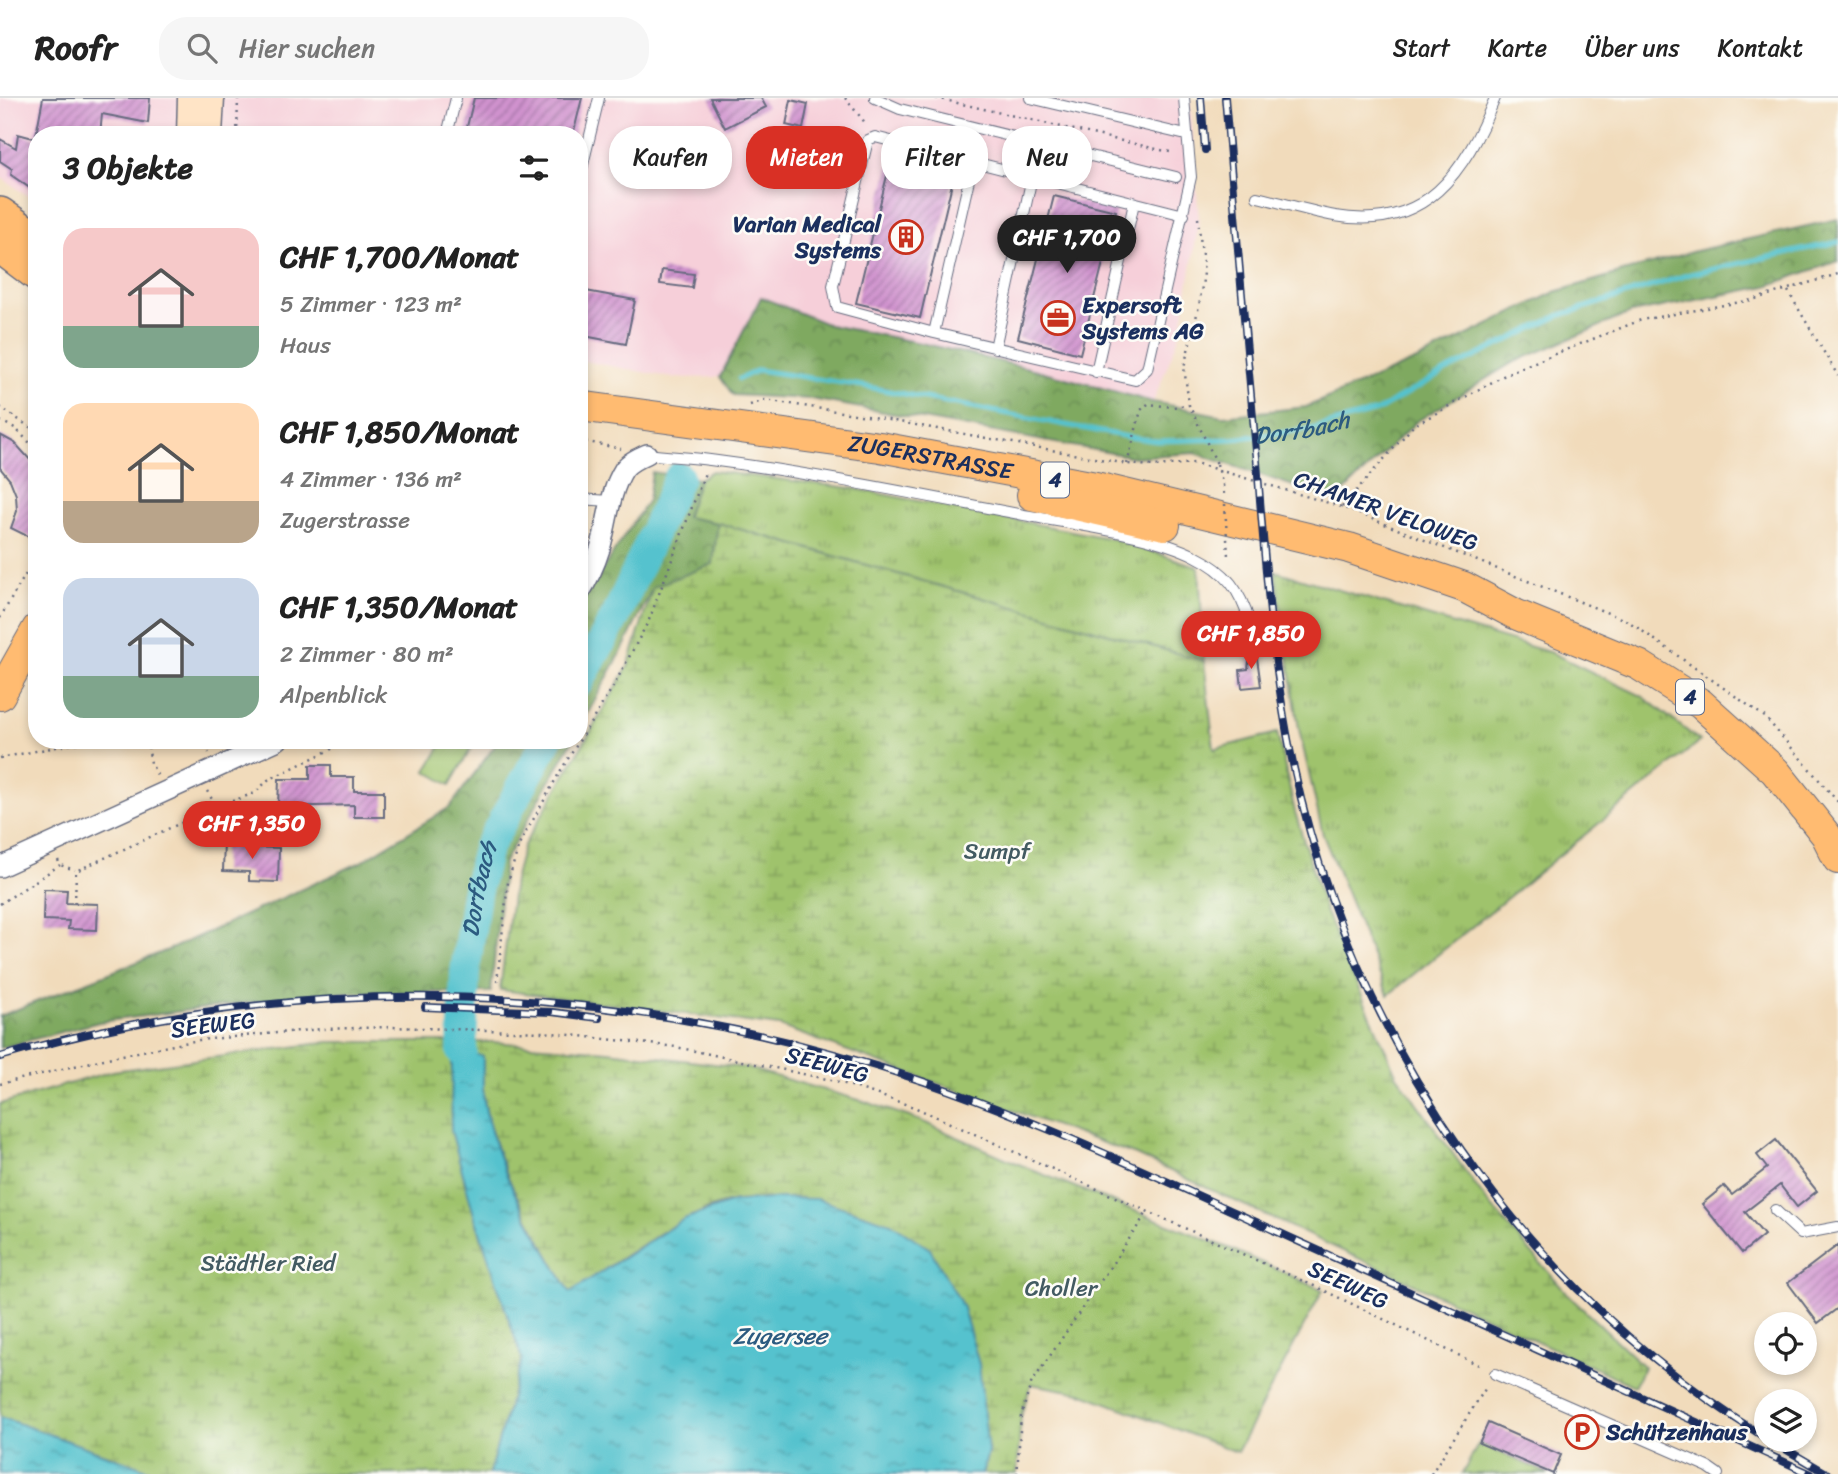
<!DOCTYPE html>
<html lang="de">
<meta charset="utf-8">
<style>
:root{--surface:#fff;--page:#f6f6f6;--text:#222;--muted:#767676;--line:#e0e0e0;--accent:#d93025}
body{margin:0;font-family:Sriracha,sans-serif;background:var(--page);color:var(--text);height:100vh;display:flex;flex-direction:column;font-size:26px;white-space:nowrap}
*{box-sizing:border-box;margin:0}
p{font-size:23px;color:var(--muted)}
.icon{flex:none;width:38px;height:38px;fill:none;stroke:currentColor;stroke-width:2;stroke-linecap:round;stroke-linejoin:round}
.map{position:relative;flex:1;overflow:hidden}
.sheet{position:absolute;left:28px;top:28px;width:560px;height:623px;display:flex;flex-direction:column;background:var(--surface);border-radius:28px;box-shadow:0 4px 10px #0003}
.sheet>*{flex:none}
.guide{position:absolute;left:609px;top:28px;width:665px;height:63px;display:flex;gap:14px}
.fabs{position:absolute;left:1754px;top:1214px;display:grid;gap:14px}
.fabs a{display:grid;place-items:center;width:63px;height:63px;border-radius:50%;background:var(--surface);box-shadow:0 4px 10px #0003;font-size:35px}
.price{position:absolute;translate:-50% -60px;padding:0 16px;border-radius:24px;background:var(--accent);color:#fff;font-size:23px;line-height:46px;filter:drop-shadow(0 2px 4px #0008)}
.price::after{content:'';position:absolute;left:50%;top:42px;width:21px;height:16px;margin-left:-10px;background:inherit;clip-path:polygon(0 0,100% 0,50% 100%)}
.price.on{background:#222;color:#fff}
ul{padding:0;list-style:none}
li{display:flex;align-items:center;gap:21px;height:175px;padding:0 35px}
li span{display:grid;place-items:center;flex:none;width:196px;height:140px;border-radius:21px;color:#555}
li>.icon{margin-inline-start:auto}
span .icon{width:84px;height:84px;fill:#fffc;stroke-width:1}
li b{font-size:30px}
h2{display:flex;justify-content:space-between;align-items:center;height:84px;padding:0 35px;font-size:30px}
.pill{padding:0 24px;border-radius:28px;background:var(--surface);box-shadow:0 4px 10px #0003;font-size:24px;line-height:63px}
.pill.on{background:var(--accent);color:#fff}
header{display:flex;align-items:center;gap:42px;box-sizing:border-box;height:98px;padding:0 35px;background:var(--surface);border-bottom:2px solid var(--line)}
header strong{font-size:33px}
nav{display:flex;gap:38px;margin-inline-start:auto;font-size:24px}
.search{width:490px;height:63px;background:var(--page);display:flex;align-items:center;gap:18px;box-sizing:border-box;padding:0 24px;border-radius:28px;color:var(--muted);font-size:26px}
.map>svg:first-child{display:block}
</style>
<header>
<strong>Roofr</strong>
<div class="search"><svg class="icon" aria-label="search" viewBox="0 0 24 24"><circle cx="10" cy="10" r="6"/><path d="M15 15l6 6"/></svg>Hier suchen</div>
<nav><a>Start</a><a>Karte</a><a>Über uns</a><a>Kontakt</a></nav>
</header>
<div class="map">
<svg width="1838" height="1376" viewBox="0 0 1838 1376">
<defs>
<pattern id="grass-tufts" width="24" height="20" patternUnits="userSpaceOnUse" patternTransform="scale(1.75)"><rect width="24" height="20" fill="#9fc36c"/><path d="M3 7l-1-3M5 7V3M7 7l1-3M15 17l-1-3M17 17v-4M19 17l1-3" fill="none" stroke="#819f5c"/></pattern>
<pattern id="forest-crowns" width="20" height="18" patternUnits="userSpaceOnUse" patternTransform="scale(1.75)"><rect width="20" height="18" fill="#7fa960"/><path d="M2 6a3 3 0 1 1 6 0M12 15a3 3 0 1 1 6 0" fill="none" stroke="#678a52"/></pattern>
<pattern id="wetland-marsh" width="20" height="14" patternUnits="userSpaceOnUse" patternTransform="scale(1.75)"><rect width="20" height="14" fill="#9fc36c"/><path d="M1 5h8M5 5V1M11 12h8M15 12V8" fill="none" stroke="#819f5c"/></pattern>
<pattern id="water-ripples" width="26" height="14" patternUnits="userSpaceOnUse" patternTransform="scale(1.75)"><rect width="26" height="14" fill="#55c2ce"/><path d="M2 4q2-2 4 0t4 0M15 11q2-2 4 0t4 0" fill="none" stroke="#469eaa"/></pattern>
<pattern id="building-hatch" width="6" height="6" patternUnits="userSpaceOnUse" patternTransform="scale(1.75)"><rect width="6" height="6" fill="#d092ce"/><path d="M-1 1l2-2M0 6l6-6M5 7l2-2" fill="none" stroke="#a878aa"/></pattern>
</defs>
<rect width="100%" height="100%" fill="#fdfcf7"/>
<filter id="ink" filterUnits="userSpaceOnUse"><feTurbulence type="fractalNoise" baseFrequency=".0143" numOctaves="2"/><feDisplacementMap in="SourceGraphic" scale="14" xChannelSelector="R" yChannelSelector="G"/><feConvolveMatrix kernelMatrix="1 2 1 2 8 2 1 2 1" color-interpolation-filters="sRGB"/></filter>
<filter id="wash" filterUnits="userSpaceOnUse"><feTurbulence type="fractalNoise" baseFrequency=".00686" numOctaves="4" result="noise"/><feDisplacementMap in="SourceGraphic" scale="28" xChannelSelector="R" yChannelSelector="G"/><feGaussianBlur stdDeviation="1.57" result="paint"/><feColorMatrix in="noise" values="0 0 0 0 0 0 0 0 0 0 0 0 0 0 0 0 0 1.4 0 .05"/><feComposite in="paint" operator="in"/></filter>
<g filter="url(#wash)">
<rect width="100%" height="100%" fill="#f1dbbb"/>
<path fill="#f6cfd9" d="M0,0H1190L1199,123L1180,236L1153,304L1037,272L921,245L829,227L762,199L720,279L674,280L579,262V37H37V104L0,79Z"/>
<path fill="url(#grass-tufts)" stroke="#5d7965" stroke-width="2" d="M712,373L851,390L1118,442L1199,469L1204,563L718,425L686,420L699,381Z
M1275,473L1552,555L1642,598L1700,643L1388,897L1323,737L1299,631Z"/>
<path fill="url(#forest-crowns)" stroke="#4d6c5f" stroke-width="2" d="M1838,121V163L1767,188L1631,215L1512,265L1416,324L1335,402L1195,355L1134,359L811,301L733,297L720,279L761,199L829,227L921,245L1037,272L1153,304L1223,318L1306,309L1417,262L1555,194L1695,153Z
M652,374L699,381L686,419L718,425L713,466L653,489L624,549L579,631V507L648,402Z
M499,642H573L504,764L491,894L320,895L99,924L0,950V918L173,850L359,765L450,709Z"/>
<path fill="url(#wetland-marsh)" stroke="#5d7965" stroke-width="2" d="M718,425L1204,563L1214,651L1277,635L1295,714L1325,813L1396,976L1486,1102L1568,1197L1644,1269L1634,1288L1136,1057L779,928L500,892L514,782L523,749L628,569L653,489L713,466Z
M329,944H492L608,953L747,970L866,1004L921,1023L1037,1074L1231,1151L1323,1192L1237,1354L1081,1295L1031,1286L1021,1318L1017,1376H982L988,1354L817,1101C790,1101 763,1100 736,1103C685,1111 615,1166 570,1195C536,1134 496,1072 484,1002C482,988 483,973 483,959L473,1113L522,1261L489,1376H161L0,1319V1006L113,973Z"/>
<path fill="#9fc36c" stroke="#5d7965" stroke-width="2" d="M445,642H476L450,687L426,673Z
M1479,1345L1549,1376H1462Z"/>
<path fill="url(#water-ripples)" stroke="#387896" stroke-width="2" d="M462,954L483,958C483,973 482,988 484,1002C495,1071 535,1135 570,1194L684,1121L733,1104L781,1100L817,1101L891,1125L930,1151L962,1207L979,1266L988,1354L982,1376H489L522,1261L473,1113L451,1032L452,958Z
M0,1319L161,1376H0Z"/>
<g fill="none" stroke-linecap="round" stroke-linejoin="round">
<path stroke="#55c2ce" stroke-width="5" id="s1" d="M739,281L758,272L863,288L1128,339L1157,343L1232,341L1311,331L1377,313L1444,274L1558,218L1690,176L1838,144"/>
<g stroke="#55c2ce" stroke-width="30">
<path d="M579,584L617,516L679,379"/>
<path id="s2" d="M462,954L465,874L476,796L487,751L547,642"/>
</g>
</g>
<g id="blocks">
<path fill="url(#building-hatch)" d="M43,0H150L148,25L102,16L100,37H36Z
M474,0H582L573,37H465Z
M710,0H761L766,9L725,30Z
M791,2L808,6L803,31L786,27Z
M18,36L37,41V95L11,77L12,71L0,63V41L16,50Z
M892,57L955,73L920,220L856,205Z
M1054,98L1116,113L1080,256L1018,240Z
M662,172L694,176L692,190L660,186Z
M586,193L635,202L626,246L579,237Z
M0,337L15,345L33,365L37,373V443L11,430L17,413L16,397L10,382L0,370Z
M1251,546H1255L1261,588L1242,590L1240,572L1248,571Z
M310,667H331V679H354V693H384V719H354V707L278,709L279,681H310Z
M224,743L247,744V749L279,750L278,784L249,783V774L223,773Z
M44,791L67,792L66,805L98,806L97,832L68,831L69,823L43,822Z
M1776,1042L1817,1093L1797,1109L1780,1087L1745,1114L1764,1137L1742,1155L1702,1106L1724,1088L1732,1097L1767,1070L1757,1057Z
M1838,1147V1210L1818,1225L1788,1185Z
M1488,1325L1561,1357L1553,1376L1479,1345Z"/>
</g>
</g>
<g filter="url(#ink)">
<use href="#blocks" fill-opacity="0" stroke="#666b7f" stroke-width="2"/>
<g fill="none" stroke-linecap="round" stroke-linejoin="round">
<g stroke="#666b7f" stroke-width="12">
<path id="lane" d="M875,0L900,11L1176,79
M1030,0L1186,37
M447,37L456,0
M579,83L599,0
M1257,99C1283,105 1309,113 1335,118C1426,134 1465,74 1495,0
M1184,117L875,39L868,42L833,188L837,209L934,235L1135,282L1147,271L1191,79L1184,0
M934,235L973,64
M995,250L1032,79
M1096,274L1134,105
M647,356C668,359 689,359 710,362C818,376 924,398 1030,418C1080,428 1151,436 1195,458C1227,474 1240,492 1250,525
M579,401L610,403
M1775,1112L1801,1136L1838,1129
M1495,1276L1708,1369L1718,1376"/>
</g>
<g stroke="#666b7f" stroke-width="22">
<path id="street" d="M579,496C588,482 595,467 600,451C608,424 609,395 624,371C629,364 638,360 647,356
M0,769L278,642"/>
</g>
<g stroke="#666b7f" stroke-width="29">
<path id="secondary" d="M190,37L191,0
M209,37L211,0"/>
</g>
<g stroke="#666b7f" stroke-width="32">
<g id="primary">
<path id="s3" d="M579,308L880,349L1096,389L1349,450L1464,489L1515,516L1639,567L1701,606L1775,673L1826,737L1838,761"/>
<path d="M1032,397L1165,427"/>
<path d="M0,597L37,531"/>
</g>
</g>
<g stroke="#666b7f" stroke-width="36">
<path id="highway" d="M0,116L37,142
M0,148L37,176"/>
</g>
<path stroke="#666b7f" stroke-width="2.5" stroke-dasharray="2 5" stroke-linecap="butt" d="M845,0L867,27
M936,0L1174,55
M237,37L238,0
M1198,120L1204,175L1199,208L1184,269L1189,307L1217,366
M1788,193L1838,278
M750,307L765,302L867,318L1127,366L1154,368L1195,365L1342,409L1628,523L1765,619L1838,704
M0,309L37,334
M0,323L15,330L37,352
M579,342L621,351
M1127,366L1141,312L1148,306L1173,309L1188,307
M1223,387L1224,396
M1342,409L1413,328L1512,273L1641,222L1752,202L1838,176
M579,425L588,422
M0,520L37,457
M147,642L151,665L158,679
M202,642L209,655
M0,660L92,642
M207,693L213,703L253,733V756
M58,762L60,767L75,772
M75,805L76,773L218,708L255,695L268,682L350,642
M0,806L60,767
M497,884L508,784L519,747L561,672L613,589L649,522L705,375
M0,986L112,959L199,942L322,931L391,929L544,934L676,949L836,983L914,1009L1323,1192L1483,1269
M1017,1376L1021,1318L1031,1286L1148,1113
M1431,1376L1487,1288"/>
<use href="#lane" stroke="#fff" stroke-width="10"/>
<use href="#street" stroke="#fff" stroke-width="19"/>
<use href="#secondary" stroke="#ffe4c6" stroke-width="26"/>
<use href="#primary" stroke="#ffbb71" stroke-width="30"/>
<use href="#highway" stroke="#ffbb71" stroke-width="33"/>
<g stroke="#1b2f5e" stroke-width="8">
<path id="rail" d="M1201,0L1205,52
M1225,0C1235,121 1246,243 1257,364C1265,465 1272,567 1293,666C1353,945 1524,1191 1766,1340
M425,909L552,914L599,920
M0,959C303,869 626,882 925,984C1055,1029 1179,1089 1304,1146C1473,1222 1642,1300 1811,1376
M1770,1342L1828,1376"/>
</g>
<use href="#rail" stroke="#fdfcf7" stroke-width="5" stroke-dasharray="16" stroke-linecap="butt"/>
<path stroke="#666b7f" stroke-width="2.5" stroke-dasharray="2 5" stroke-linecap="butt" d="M1217,366L1223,387
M1225,406L1228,458"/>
</g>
</g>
<defs>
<g id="building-ring" transform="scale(1.75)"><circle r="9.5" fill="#fdfcf7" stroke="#c8321e" stroke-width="1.5"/><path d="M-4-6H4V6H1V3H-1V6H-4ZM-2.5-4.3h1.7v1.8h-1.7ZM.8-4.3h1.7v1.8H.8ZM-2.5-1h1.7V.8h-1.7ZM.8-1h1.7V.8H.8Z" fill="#c8321e"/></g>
<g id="office-ring" transform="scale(1.75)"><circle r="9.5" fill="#fdfcf7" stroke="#c8321e" stroke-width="1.5"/><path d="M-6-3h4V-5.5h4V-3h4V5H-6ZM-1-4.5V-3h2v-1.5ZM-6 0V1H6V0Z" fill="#c8321e"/></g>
<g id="parking-ring" transform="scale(1.75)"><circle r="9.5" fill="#fdfcf7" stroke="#c8321e" stroke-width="1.5"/><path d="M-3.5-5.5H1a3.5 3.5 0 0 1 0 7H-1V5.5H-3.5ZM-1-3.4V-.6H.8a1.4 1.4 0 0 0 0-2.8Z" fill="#c8321e"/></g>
</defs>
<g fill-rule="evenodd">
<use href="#building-ring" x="906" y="139"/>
<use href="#office-ring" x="1058" y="220"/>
<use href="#parking-ring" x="1582" y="1334"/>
</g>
<g text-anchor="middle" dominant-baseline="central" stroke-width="5" stroke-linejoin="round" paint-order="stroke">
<g fill="#fdfcf7" stroke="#5f6c8c" stroke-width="2">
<rect x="1041" y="364.5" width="28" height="35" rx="5"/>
<rect x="1676" y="581.5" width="28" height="35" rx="5"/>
</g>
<g font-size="21" font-weight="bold" fill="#1b2f5e">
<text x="1055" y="382">4</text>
<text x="1690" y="599">4</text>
</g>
<g font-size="23" font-weight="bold" fill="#1b2f5e" stroke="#fdfcf7" text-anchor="start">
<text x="881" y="126" text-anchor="end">Varian Medical<tspan x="881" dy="26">Systems</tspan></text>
<text x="1082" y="207">Expersoft<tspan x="1082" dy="26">Systems AG</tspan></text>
<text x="1606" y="1334">Schützenhaus</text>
</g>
<g font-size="23" fill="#1b2f5e" stroke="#fdfcf7">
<text stroke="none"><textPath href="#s3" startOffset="355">ZUGERSTRASSE</textPath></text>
<text transform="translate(1386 413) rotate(20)">CHAMER VELOWEG</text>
<text transform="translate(213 927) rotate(-7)">SEEWEG</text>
<text transform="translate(827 967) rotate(15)">SEEWEG</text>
<text transform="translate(1348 1187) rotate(25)">SEEWEG</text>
</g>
<g font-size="23" fill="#435b62" stroke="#fdfcf7">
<text x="997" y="753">Sumpf</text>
<text x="268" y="1165">Städtler Ried</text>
<text x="1061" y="1190">Choller</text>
</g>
<g font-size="24" font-style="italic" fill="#2c5b80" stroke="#fdfcf7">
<text stroke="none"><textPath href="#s1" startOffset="572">Dorfbach</textPath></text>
<text stroke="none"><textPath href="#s2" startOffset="164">Dorfbach</textPath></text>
<text x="780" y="1238">Zugersee</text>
</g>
</g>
</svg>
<div class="fabs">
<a><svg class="icon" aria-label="locate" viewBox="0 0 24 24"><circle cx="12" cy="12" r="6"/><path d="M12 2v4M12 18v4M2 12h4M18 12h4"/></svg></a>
<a><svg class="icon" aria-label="layers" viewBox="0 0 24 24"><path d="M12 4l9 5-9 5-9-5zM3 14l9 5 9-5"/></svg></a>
</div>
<b class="price on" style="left:1067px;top:177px">CHF 1,700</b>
<b class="price" style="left:1251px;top:573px">CHF 1,850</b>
<b class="price" style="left:252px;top:763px">CHF 1,350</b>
<div class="guide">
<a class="pill">Kaufen</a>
<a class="pill on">Mieten</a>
<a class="pill">Filter</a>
<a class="pill">Neu</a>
</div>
<section class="sheet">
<h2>3 Objekte<svg class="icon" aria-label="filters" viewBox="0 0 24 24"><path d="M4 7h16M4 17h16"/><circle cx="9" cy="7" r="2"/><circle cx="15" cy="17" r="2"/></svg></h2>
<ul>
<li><span style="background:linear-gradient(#f6c9c9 70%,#7fa58c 0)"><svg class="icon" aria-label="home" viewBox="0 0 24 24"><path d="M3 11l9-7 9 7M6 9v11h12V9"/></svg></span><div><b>CHF 1,700/Monat</b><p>5 Zimmer · 123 m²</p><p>Haus</p></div></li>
<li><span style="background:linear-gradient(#ffd9b3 70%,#b9a48a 0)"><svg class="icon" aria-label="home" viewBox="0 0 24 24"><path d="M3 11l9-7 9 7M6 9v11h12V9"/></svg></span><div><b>CHF 1,850/Monat</b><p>4 Zimmer · 136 m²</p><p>Zugerstrasse</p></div></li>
<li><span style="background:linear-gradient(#c9d6e8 70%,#7fa58c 0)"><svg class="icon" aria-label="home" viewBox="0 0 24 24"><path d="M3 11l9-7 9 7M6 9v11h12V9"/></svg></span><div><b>CHF 1,350/Monat</b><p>2 Zimmer · 80 m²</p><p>Alpenblick</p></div></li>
</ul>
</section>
</div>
